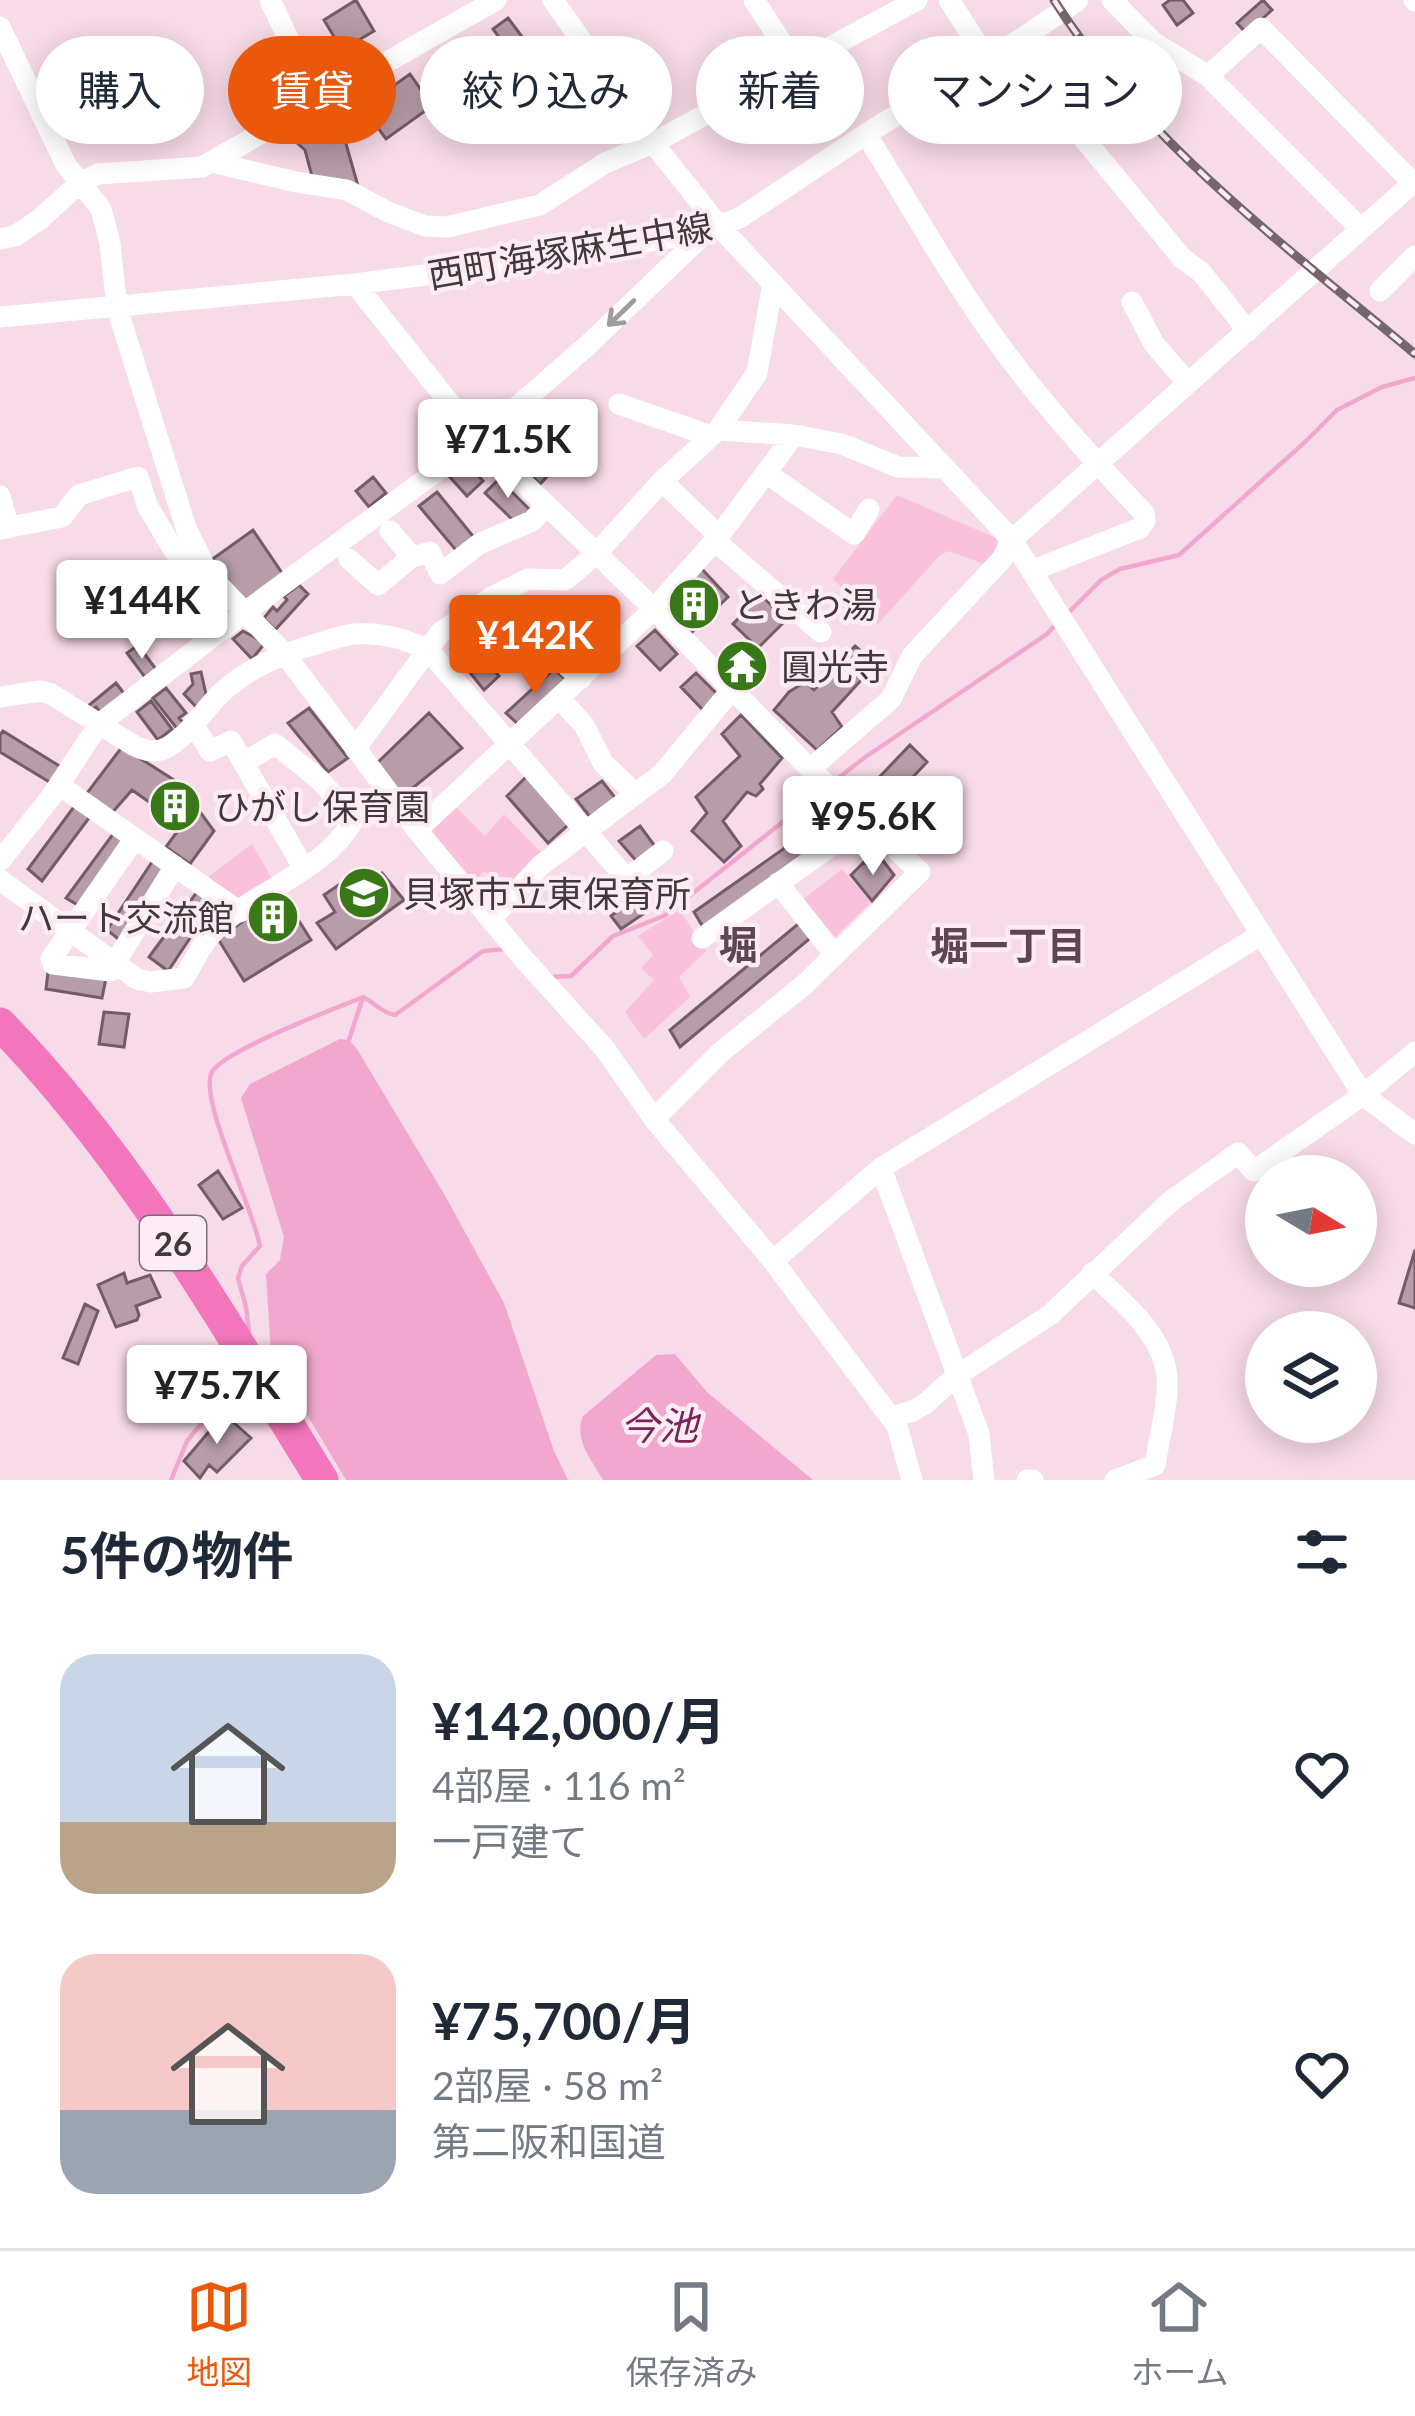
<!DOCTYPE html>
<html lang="ja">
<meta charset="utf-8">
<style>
:root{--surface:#fff;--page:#f2f2f3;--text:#1f2937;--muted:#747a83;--line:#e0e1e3;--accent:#ea580c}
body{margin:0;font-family:Lato,"Noto Sans JP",sans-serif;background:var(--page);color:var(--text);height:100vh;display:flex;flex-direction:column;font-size:45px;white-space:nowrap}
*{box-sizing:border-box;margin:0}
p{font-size:39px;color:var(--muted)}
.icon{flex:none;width:66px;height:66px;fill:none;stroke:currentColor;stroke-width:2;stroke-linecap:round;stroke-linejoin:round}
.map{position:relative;height:1480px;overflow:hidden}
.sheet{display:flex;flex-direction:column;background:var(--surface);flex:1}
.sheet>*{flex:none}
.hud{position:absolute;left:36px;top:36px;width:1344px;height:108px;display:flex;gap:24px}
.needle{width:78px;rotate:100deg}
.fabs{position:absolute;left:1245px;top:1155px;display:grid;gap:24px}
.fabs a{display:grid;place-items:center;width:132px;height:132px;border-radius:50%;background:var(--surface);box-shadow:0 6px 30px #0003;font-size:60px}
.price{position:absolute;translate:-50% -102px;padding:0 27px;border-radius:12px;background:#fff;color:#222;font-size:39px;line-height:78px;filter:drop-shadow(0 3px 6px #0008)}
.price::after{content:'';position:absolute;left:50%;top:72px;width:36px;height:27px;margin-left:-18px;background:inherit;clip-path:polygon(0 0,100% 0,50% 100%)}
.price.current{background:var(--accent);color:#fff}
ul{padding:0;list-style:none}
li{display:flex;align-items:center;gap:36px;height:300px;padding:0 60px}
li span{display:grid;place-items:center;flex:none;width:336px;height:240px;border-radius:36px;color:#555}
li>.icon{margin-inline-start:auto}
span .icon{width:144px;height:144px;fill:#fffc;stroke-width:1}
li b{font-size:51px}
h2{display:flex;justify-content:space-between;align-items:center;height:144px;padding:0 60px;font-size:51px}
.tag{padding:0 42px;border-radius:54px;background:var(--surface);box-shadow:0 6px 30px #0003;font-size:42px;line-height:108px}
.tag.current{background:var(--accent);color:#fff}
.menu{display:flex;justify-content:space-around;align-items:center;height:168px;border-top:3px solid var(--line);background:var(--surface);font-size:33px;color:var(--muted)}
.menu a{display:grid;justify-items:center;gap:6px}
.menu .current{color:var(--accent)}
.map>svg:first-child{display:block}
</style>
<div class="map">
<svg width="1415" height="1480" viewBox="0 0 1415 1480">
<rect width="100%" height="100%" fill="#f8dbe8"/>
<path fill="#f9c1dc" d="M897,495L996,538L998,551L987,565L949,551L940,555L878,624L833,579Z
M448,799L485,836L504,814L548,860L513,895L484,871L467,889L417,830Z
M252,844L276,885L240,911L201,882Z
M842,869L871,902L827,945L796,905Z
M676,912L682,913L706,951L679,977L690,997L644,1039L625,1012L654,980L641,968L653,955L638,936Z"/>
<path fill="#f2a8ce" d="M340,1039L349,1040L357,1049L443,1192L504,1303L554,1451L568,1480H346L271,1355L266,1274L280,1260L284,1237L241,1098L250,1084Z
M675,1354L707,1392L813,1480H603C592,1460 573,1439 583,1416L656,1355Z"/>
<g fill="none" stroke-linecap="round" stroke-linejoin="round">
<path stroke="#f2a8ce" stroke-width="4.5" d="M1066,615L1101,580L1120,569L1179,555L1305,442L1337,410L1382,387L1415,378
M832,783L864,758L1047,634L1057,623
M550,977L571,976L613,936L664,916L823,790
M349,1040L363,997C375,1003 382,1013 395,1015L483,951L504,949L507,951
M249,1331L246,1307L238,1278L242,1266L260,1246C253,1208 201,1104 211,1074C217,1053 336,1008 361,998
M171,1480L187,1441L225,1395"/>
</g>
<path fill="#b79ca9" stroke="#735b67" stroke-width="3" d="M356,0L374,31L342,50L324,20Z
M1170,0H1183L1193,13L1177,25L1163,5Z
M1263,0L1272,10L1246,33L1237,23Z
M508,18L535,54L520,65L493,29Z
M569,41L581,60L534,90L522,71Z
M410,74L432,106L386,139L363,107Z
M335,105L358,186L313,180L305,150L288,135L286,128Z
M518,433L554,469L540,484L502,446Z
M465,461L483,481L467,496L449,476Z
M373,477L386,493L369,507L356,491Z
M499,479L530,510L517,524L485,493Z
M437,492L477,541L460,555L419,506Z
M253,530L284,576L246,605L207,563Z
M701,568L728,597L687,637L661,611Z
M299,585L308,594L275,630L264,618L273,607L277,611L287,600L284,596Z
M761,595L786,620L758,648L733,624Z
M611,620L622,632L589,663L578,652Z
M511,630L534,652L517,670L493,646Z
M655,630L677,654L660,670L637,646Z
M243,631L265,643L252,659L233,639Z
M466,638L499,676L484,690L451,649Z
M138,645L158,672L147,680L127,653Z
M855,646L876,664L832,712L842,727L817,750L774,710L789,692L805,682L814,690Z
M554,669L565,679L519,725L506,713Z
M201,672L206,694L199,710L184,694L193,684L191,674Z
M696,673L718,695L703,710L681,687Z
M116,683L126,696L102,715L96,707L91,710L88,706Z
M166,688L186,713L179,718L185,725L178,730L153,698Z
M151,701L172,729L158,740L137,712Z
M309,708L348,758L328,772L288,723Z
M429,713L462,748L399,799L374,766Z
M741,715L782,758L760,784L763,789L756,796L747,792L723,821L741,846L724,862L692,831L707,813L696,797L740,756L722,734Z
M3,731L61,767L51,783L0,752V735Z
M910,745L927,762L883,809L867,790Z
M122,747L179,783L214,831L190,864L166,847L182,825L132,790L111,814L84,797Z
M527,776L568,825L548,843L507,796Z
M602,781L616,799L590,817L576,799Z
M930,803L946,820L922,842L906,825Z
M76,804L92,814L42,881L28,869Z
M837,811L847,826L703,927L694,912Z
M640,826L657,849L638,863L619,841Z
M116,830L130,839L81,907L66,898Z
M881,858L894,875L872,901L851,875L864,862L870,867Z
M154,859L168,871L121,941L107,930Z
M382,873L404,900L336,949L317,923L335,912L324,895L340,884L350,898Z
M197,892L214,902L168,971L149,957Z
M282,894L311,940L244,981L218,939Z
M636,896L646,912L621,929L611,916Z
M803,920L814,935L680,1047L670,1030Z
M48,972L106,978L102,998L46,989Z
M104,1012L129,1014L124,1047L99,1044Z
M218,1171L242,1208L223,1219L199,1185Z
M1415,1250V1308L1399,1303Z
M124,1273L127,1283L150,1275L160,1297L136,1306L139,1315L137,1320L116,1327L98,1285Z
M85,1304L98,1311L78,1364L63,1358Z
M224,1414L251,1438L217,1472L209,1465L200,1478L184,1461Z"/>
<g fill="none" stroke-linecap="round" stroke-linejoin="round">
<path stroke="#fff" stroke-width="21" d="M270,0L318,102
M553,0L653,143L720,227L1012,540L1363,1095L1415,1134
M754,0L797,66
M949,0L987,59
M1112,0L1153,42L1208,76L1261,28L1413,183
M1414,0L1415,1
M0,27L66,165L101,209L110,243L117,308L186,528L209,575L284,653L417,830L522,957L605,1049L654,1119L773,1261L897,1426L912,1480
M1027,35L1075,128L1182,258L1201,272L1248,331
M1208,76L1361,229
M866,134C912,207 953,283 1005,352C1047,409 1095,462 1144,513L1145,521L1140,528L1031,571
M212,162L296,182L347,190L388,212L425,226L447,227L540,205L605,163L653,143L917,0
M0,239L15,236L40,219L81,182L98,174L202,167L496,0
M355,284L479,440L654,609L810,769L920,872L805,984L721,1052L654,1119
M1380,291L1415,256
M1132,302L1154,344L1187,382
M0,317L355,284L503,265L706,232L741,217L866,134L1027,35L1078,0
M619,404L711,436
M718,430L794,435L842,444L898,467L946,468
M766,473L854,534L869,509
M662,481L719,536
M0,496L9,528
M0,529L62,517L79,495L138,477L148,507L175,552L194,547
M390,531L412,557
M714,540L821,632
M349,559L378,585L412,557L430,552L440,574L479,544L532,521L546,506
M492,597L581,679
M0,697L40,691L51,694L133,745C145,751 155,754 168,747C189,735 203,711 220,694C249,667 282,654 319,643C330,640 343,635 355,634C380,632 406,639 428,650L627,879L663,851
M560,699L584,725L603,763L636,794
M193,724L210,751L231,741L304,869
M355,749L440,633L492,597L528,579L565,580L595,555L662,481L718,430L757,373L773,283
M245,762L275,744L320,780L354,819
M810,769L891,699L912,656L1002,559L1012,540L1415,181
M59,785L240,912
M417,830L654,609L719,536L794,435
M135,838L51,959L53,964L110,971L175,866
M0,861L51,797L99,724L245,612L479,440L588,345L705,233
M0,880L137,979L151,982L184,978C192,965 199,949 209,937C248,891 322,876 354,819L398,804
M778,883L835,955
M492,918L540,866L662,774L733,688
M702,938L866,821
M881,1168L979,1434L984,1480
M773,1261L881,1168L1262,934
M1092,1273C1120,1300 1159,1330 1166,1370C1171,1396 1159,1438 1155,1465L1115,1480
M891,1417L913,1411L925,1404L956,1376L1050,1315L1171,1201L1238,1153L1254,1171L1363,1095L1415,1052
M1027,1480H1033"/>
<path stroke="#f375bb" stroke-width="33" d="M0,1024C131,1158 224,1322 322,1480"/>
<g stroke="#75656c" stroke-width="9">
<path id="rail" d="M1054,0C1145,143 1287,247 1415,354"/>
</g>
<use href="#rail" stroke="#fdecf4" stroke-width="4.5" stroke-dasharray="14" stroke-linecap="butt"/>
</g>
<defs><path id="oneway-shaft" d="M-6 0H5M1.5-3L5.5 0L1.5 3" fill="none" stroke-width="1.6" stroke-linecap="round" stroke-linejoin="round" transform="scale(3)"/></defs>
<use stroke="#a09b9e" href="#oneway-shaft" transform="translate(621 313) rotate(136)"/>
<defs>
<g id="building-disc" transform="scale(2.7)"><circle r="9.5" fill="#387816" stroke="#fdecf4"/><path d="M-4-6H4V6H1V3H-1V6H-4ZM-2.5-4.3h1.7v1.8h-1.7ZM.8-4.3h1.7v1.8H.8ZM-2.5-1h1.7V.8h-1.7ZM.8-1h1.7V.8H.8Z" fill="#fff"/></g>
<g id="temple-disc" transform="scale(2.7)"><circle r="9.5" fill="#387816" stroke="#fdecf4"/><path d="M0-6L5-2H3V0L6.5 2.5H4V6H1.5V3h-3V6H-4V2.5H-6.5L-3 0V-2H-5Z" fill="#fff"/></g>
<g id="school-disc" transform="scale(2.7)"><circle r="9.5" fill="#387816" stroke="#fdecf4"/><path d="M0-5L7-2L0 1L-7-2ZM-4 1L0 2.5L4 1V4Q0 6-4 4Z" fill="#fff"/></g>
</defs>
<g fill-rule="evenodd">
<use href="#building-disc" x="694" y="604"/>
<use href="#temple-disc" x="742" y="666"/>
<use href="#building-disc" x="175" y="806"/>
<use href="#school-disc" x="364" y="893"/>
<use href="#building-disc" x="273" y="917"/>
</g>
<g text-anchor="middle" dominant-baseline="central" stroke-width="9" stroke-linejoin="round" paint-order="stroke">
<rect fill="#fdecf4" stroke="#7a6d73" stroke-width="3" x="140" y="1216" width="66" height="54" rx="9"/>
<g font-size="33" font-weight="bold" fill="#42373c">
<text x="173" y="1243">26</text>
</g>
<g font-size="36" fill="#42373c" stroke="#fdecf4">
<text transform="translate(570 250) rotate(-10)">西町海塚麻生中線</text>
</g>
<g font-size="36" fill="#42373c" stroke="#fdecf4" text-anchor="start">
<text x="733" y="604">ときわ湯</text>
<text x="781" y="666">圓光寺</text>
<text x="214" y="806">ひがし保育園</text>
<text x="403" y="893">貝塚市立東保育所</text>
<text x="234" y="917" text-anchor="end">ハート交流館</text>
</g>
<g font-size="39" font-weight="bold" fill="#5d4651" stroke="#fdecf4">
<text x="738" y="944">堀</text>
<text x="1008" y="945">堀一丁目</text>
</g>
<g font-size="39" font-style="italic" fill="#792557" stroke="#fdecf4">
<text x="659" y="1425">今池</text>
</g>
</g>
</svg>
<div class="fabs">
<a><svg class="needle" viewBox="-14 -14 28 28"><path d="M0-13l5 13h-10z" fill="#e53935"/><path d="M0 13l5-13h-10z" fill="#747a83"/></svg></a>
<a><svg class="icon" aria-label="layers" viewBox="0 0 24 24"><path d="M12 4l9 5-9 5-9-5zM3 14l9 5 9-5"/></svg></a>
</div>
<b class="price" style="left:508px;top:501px">¥71.5K</b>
<b class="price" style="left:142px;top:662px">¥144K</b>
<b class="price current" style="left:535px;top:697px">¥142K</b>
<b class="price" style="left:873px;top:878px">¥95.6K</b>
<b class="price" style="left:217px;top:1447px">¥75.7K</b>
<div class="hud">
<a class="tag">購入</a>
<a class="tag current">賃貸</a>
<a class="tag">絞り込み</a>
<a class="tag">新着</a>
<a class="tag">マンション</a>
</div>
</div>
<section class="sheet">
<h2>5件の物件<svg class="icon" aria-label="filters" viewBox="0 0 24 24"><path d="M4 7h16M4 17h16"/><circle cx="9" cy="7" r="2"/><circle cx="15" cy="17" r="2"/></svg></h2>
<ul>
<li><span style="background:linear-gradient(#c9d6e8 70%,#b9a48a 0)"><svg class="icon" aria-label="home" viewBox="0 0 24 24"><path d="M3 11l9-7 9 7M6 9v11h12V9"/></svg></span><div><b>¥142,000/月</b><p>4部屋 · 116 m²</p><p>一戸建て</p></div><svg class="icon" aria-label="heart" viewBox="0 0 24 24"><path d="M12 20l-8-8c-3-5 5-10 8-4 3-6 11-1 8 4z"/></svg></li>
<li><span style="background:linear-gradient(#f6c9c9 65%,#9aa5b1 0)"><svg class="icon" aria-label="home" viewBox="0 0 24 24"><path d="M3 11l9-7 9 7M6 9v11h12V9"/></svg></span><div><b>¥75,700/月</b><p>2部屋 · 58 m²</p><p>第二阪和国道</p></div><svg class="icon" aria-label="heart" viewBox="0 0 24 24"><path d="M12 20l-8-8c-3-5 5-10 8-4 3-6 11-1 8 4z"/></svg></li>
</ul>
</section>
<nav class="menu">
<a class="current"><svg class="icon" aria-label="map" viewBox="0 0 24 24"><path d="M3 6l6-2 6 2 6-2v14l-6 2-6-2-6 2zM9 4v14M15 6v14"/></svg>地図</a>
<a><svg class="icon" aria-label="saved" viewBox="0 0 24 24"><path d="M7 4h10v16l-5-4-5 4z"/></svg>保存済み</a>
<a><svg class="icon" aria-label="home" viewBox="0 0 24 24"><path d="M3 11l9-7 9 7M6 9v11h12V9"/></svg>ホーム</a>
</nav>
